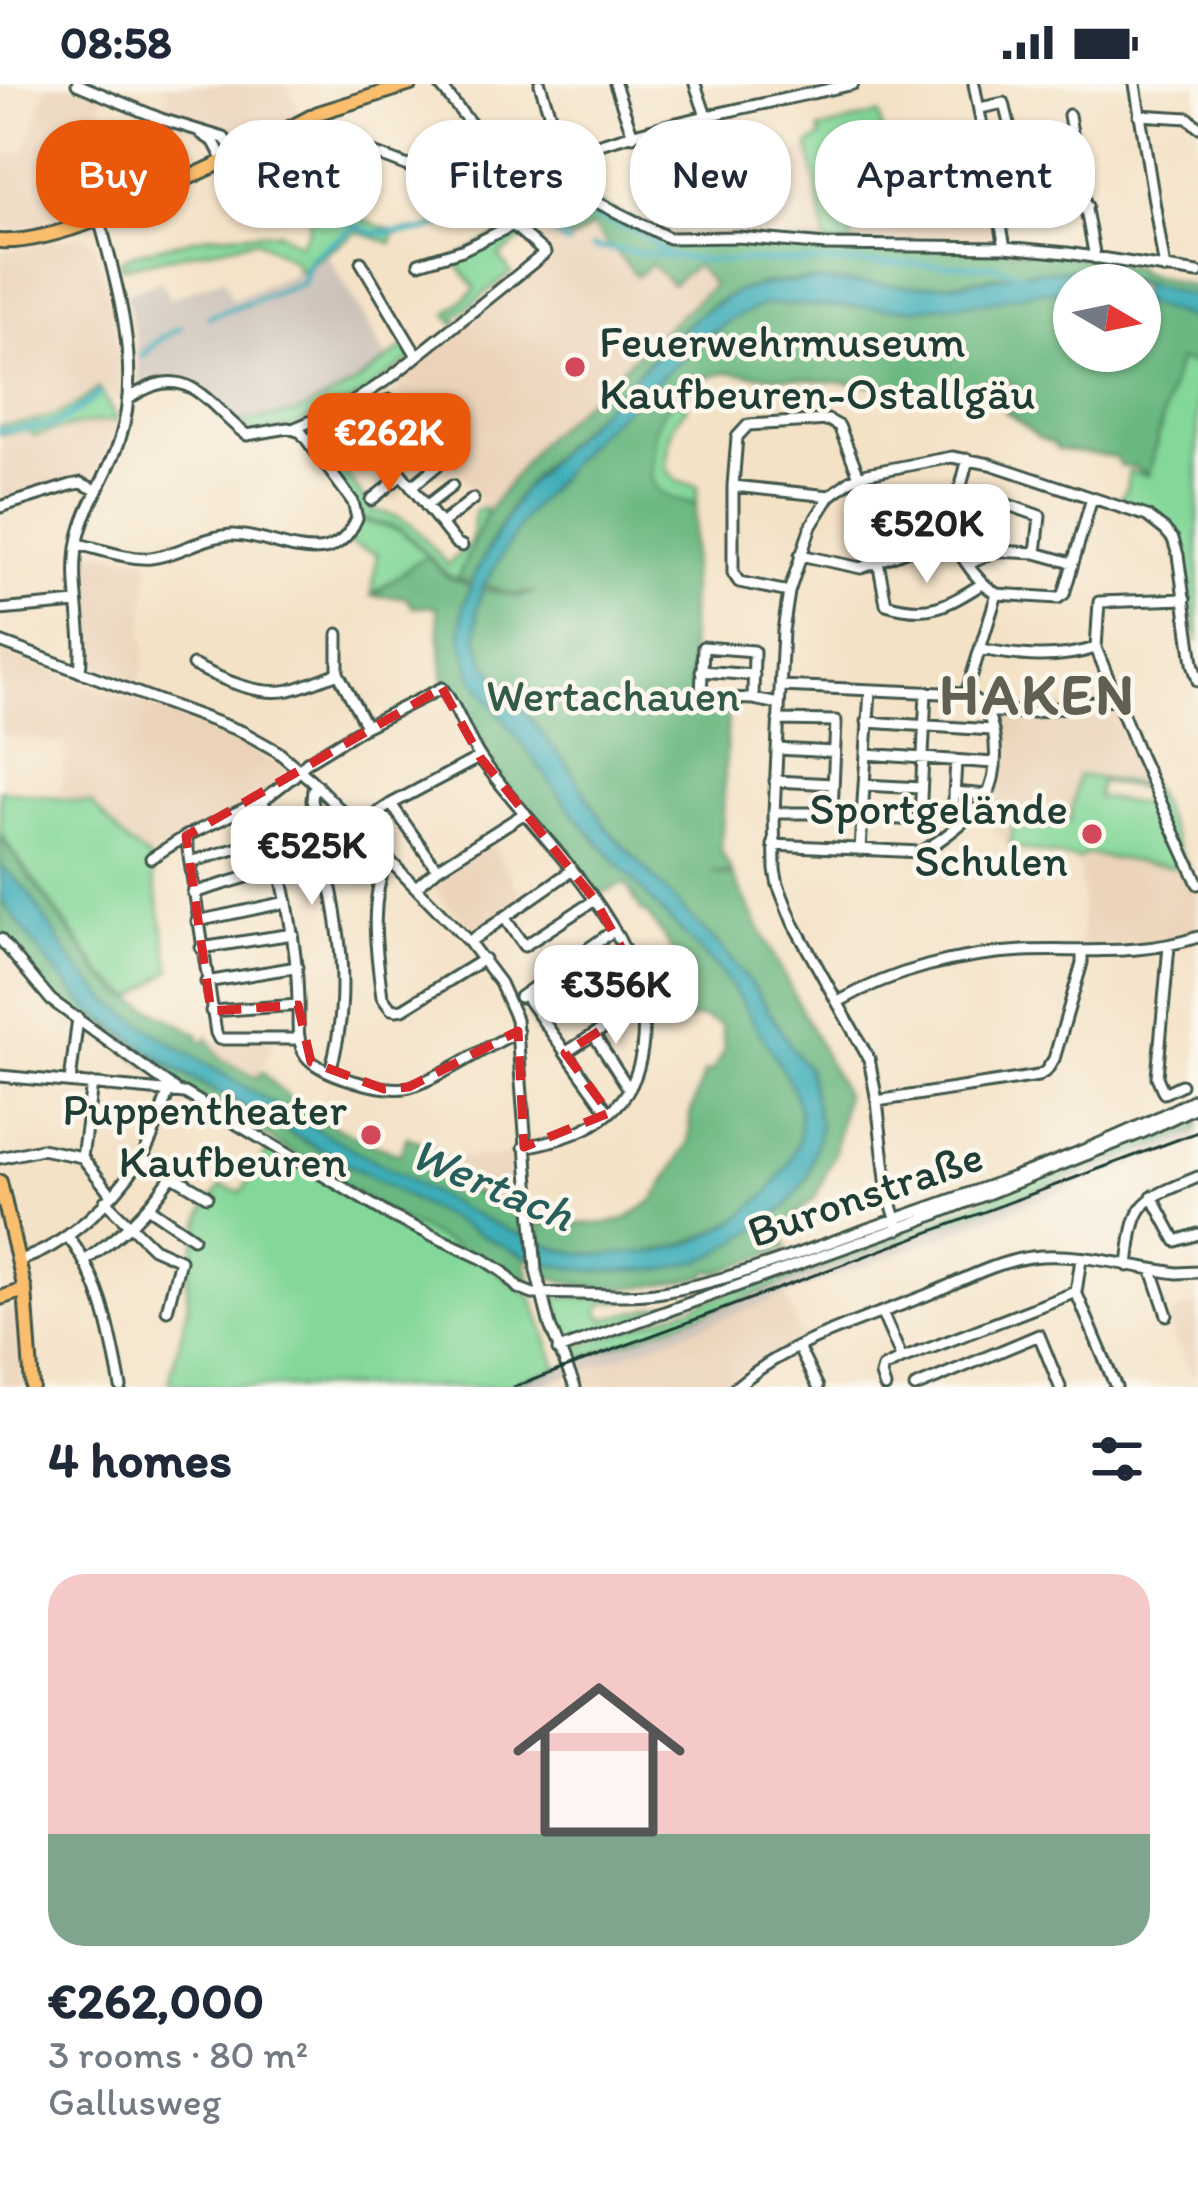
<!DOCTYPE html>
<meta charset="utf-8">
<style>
:root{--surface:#fff;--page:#f6f6f7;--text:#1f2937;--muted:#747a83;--line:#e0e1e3;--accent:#ea580c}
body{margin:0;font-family:Itim,sans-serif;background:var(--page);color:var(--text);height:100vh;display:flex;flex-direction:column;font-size:45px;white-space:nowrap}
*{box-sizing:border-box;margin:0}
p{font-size:39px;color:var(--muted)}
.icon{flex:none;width:66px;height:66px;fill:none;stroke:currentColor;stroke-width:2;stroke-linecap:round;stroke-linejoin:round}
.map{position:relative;height:1303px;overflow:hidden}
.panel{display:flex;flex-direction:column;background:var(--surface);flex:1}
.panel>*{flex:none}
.top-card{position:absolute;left:36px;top:36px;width:1128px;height:108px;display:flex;gap:24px}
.needle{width:78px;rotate:99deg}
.buttons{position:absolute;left:1053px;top:180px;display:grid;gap:24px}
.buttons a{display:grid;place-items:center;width:108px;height:108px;border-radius:50%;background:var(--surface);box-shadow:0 3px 9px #0004;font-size:60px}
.price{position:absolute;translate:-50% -102px;padding:0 27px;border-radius:24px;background:#fff;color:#222;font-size:39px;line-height:78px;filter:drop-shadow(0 3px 6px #0008)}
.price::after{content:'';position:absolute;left:50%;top:72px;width:36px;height:27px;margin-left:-18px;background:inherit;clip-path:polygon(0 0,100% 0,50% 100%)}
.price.current{background:var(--accent);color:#fff}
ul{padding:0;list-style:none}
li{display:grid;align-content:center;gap:24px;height:636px;padding:0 48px}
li+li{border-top:3px solid var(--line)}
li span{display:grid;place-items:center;height:372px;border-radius:36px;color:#555}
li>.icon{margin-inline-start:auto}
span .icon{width:216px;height:216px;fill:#fffc;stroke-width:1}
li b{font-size:51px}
h2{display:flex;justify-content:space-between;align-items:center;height:144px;padding:0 48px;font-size:51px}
.chip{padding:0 42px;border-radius:48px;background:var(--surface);box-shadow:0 3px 9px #0004;font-size:42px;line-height:108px}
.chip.current{background:var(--accent);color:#fff}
.status{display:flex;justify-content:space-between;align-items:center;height:84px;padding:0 60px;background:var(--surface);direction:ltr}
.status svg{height:33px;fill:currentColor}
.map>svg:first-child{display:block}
</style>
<div class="status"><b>08:58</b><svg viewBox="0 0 49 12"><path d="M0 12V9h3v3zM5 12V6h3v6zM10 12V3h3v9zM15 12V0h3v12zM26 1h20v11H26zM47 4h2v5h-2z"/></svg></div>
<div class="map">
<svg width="1198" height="1303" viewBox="0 0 1198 1303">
<rect width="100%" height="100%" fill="#fbf7ec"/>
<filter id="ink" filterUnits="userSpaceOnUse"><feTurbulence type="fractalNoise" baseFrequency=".00833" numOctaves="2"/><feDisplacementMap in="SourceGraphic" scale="24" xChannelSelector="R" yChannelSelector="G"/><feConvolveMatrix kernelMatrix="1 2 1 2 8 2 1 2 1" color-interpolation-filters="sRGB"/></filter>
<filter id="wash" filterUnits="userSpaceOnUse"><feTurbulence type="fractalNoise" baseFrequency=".004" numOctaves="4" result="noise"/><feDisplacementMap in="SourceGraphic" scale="48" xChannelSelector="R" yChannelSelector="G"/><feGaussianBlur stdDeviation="2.7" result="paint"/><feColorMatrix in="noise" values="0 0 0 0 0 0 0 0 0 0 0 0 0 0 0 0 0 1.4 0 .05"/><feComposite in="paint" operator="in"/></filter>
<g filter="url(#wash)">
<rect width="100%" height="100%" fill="#f4e2c7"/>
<path fill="#ebd3b9" d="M48,0H74L104,12L86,76L105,77L103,127L61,140L19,146L5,144L1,137L0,69L24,70Z
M154,0H288L300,32L241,63L234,64L158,32L169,6Z
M809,61L826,159L751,150L753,128L741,90L783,77Z
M889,83L892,97L958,87L964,121L995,116L1002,160L852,158L846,93Z
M591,142L637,191L651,180L696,181L713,201L539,359L488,427L390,296L548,170L541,162L558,146L572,156Z
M85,151L90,154L94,160L112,228L120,286V319L100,301L56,331L0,339V171L4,166Z
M117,336L113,350L91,401L77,397L75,393L9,413V419L0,421V350Z
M85,464L149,475L143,547L146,569L139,598L94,582L90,577L82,518Z
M0,565L62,592L168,628L241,658L293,691L263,715L151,772L132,759L91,716L60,712L67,660L0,651Z
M1115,616L1149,699L1077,688L1068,737L1027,730L1025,733L1015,732L1010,763L981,733L994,711L1002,675L998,628Z
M488,754L525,817L477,851L425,796Z
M1086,770L1188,785L1198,806V851L1169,860L1081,865L1082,811L1078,776Z
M275,955L257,995L220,974L213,964L220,956Z
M431,1070L472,1074L516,1071L521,1131L429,1087Z
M786,1211L803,1257L777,1269L746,1289L743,1287L732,1295L734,1299L729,1303H584L576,1288Z
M1198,1219V1288L1192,1291L1172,1248L1168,1232Z
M11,1224L16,1230L24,1303H0V1226Z"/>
<path fill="#cdc2b9" d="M326,168L388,276L373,288L352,302L297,329L234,339L185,298L140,303L136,256L126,209L162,197L169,215L224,194L232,215L290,191L296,184L300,186Z
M1198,1045V1056L786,1211L537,1303H504Z"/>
<path fill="#83d799" stroke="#518a66" stroke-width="3" d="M879,30L889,83L846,93L852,158L826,159L809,61L821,53L819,46Z
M303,70L340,85L332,106L351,114L364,137L395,147L392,159L357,148L299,187L293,177L256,156L122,183L120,177L136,169L211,151L280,148L299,160L309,145V116L289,98L272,93L276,80L299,85Z
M513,143L525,153L499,172L511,189L455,233L458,238L455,240L447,230L476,205L453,175Z
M408,260L415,272L347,321L294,342L253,350L235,339L297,329L352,302Z
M1178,276L1198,281V559L1189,514L1187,515C1179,458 1175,434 1119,416L1126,406L1129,387L1148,392Z
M99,304L117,336L78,341L33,352L29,346L0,350V341C49,336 59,335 99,304Z
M678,313L687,324C666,343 669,360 667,386L678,398L698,402L696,420C685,417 669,416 660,408C644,395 651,352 659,335C663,326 671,320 678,313Z
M310,340L373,427C414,431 422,454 448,481L471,458L475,427L483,423L486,428L484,435L457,495L447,490L402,445L362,434L303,346Z
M362,437L401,447L427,472L372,510L377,470L342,457Z
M1078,691L1151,702L1156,713L1149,712V705L1100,698L1097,713L1147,721L1149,714L1158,716L1188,785L1086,770L1078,776L1010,763L1014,732L1025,733L1026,730L1070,737Z
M0,706L91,719L130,761L150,775L171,886L134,914L103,890L0,750Z
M1198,1026V1045L571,1278L572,1267L579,1263L914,1143L919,1144V1142Z
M271,1062L482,1177L532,1213L557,1283L504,1303H201L169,1298L188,1224L187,1198L191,1175L203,1129L221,1102L242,1108Z
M554,1213L631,1215L605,1219L600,1223L599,1229L604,1235L698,1213L567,1260Z"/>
<path fill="#6ab881" stroke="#447a5a" stroke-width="3" d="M511,76L540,83L547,93L669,155L1005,166L1067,171L1137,183V187L1198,204V213C1155,203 1109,187 1064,186C1013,185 962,202 910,202C857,201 789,187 738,207C689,227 651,276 614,312C583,342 544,375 519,410C500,437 486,469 471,498L457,495L488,427L539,359L713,201L696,181L672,200L651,180L637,192L592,142L572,156L506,107Z
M1039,207H1074V267H1140V218L1198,237V281L1178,276L1148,390L1131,382H1120L1116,373L1057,365L1053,359L1040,354L1005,327L1001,321L1016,306L1010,298L1004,297L994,310L981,311L726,288L698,295L661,330L655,347L651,394L658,407L676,416L696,420C690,489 687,555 694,624L728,627L721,767L732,789H712L733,792L845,1011L835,1069L815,1114L794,1132L784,1152L787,1165L715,1189L713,1186L706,1188V1192C651,1204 599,1211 545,1192L542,1178L593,1187L670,1185L808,1093L820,1043L808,984L798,973L754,904L719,861L695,838L607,744L568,682L486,579L477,552V525L482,505L519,513L535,508L511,510L483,501L487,493L527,430L592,354L684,270L734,234L766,220L916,225L992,217Z
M428,473L446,492L470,502L463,523L461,550C487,591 513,633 540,674C552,694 564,717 579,736C622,788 671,834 716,884C734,904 748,928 763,951C777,974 794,998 799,1025C808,1070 769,1116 733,1137C675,1172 605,1181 540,1159L538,1139L600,1140L625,1136L655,1115L689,1059L690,1030L705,988H712L725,964L721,941L701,933L685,936L660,904L685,886L648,830L642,827L625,799L595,813L578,791L582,786L572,773L566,775L482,672L487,668L458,611L451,613L444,601L437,522L413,523L405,513L372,512L419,476Z
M0,752L101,891L122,909L198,950V955L205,958L208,954L220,974L256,994L263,988C298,1030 350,1052 400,1070L407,1053L431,1062L429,1087L521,1131L524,1153L459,1124L295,1033L168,957L109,917L74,880L28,808L0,780Z
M0,814C30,849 54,889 86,922C125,961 185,991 233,1018C329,1072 427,1123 526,1172L530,1200L392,1131L228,1029L185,1008L52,915L0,852Z"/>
<path fill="#3eaeb9" stroke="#2e7676" stroke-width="3" d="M1067,186L1113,193L1198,213V237L1140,218V201H1074V207H1039L992,217L916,225L766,220L734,234L713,247L592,354L527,430L482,505L477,525V552L486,579L568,682L607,744L695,838L719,861L754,904L798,973L808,984L820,1043L808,1093L787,1122L759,1144L711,1173L670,1185L593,1187L552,1181L516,1168L424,1122L176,985L89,925L42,871L0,814V780L28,808L74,880L109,917L168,957L295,1033L458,1123L517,1150L565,1167L597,1171L660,1168L697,1157L738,1135L767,1110L789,1080L799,1055L800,1028L791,1000L740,915L718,885L655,821L576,733L471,591L461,550L463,523L475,490L520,409L574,351L698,231L738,207L769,200L809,197L912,202L956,200L1038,187Z"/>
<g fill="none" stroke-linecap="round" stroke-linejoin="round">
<path stroke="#3eaeb9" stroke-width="3" d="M722,116L732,147
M461,133L464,135"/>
<path stroke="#3eaeb9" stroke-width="6" d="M510,120L516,111L583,129L641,149L668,171
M593,163L702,176L996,182L1025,193
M209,233L302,199L310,175L355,142L372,149L422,147L510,120L520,123L568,160
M142,272L160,255L180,244
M0,347L50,342L68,333L99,310"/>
</g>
</g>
<g filter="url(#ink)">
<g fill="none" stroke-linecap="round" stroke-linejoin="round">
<g stroke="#3f564a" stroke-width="15">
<path id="minor" d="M77,0L161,35L224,54L238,71
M439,0C467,34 493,79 541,81L556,98L669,154L738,153L825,161L1005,163L1067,169L1198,189
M540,0L563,72
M615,0L633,52
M695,0L706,32
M974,0L1005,163
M1135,0L1165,185
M980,24L1004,19L1015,64L1073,55L1095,174
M1069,31L1073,55
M1139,31L1188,34L1198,43
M303,37C364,74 467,91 513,141
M202,50L214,58L224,77
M541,81C641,41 749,24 853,0
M1001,134L1087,122
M361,178L417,272
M347,322L456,459L462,462
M360,338L389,316
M293,345L347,322L391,293L545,169L513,141L462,166L419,179
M373,354L404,329
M391,378L423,353
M733,402L830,412
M411,403L443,377
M371,416L402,391
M426,422L452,402
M0,423L71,401L81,399L96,406
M956,424L992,432L1000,418L1040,432L1036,469
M441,440L473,415
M948,451C962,472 975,497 997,510L1058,514L1064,510L1092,414
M948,451L968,375
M78,460C100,465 128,476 151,474C179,471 203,452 232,451C274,450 331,495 357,434L353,418L301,348L288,344L247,351C216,330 197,288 155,301C145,305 137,308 129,315
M800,471L861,484L948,451
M878,477L886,520C929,533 946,522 982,500
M968,481L994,467L1036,469L1072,479
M789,508L739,498L733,489V402L737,353L748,341L828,336L839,342L859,392
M1185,515L1099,518L1096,564L1139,670L1198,800
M0,526L76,519
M338,550V589L366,642
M0,558L243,648L277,667L311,696L469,858L500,899L516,935L536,1187L550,1242L575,1303
M981,565C1022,573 1056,576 1096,564
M193,581C221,595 259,613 290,606C306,602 322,595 338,589
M701,587L754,591
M80,588C85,545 70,502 78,458C85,420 109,391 120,355C142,288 118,201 99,135
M966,610L997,510
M753,615L754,567L703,563L701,613L753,615L779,620
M986,628H1035L1117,614
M867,638L992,646
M777,665L834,668
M866,670L994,679
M775,697L833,700
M317,701L313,706L312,716C331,808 358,893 330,987
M864,701L921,704
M954,708L987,711
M263,716C279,782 297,848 298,917C299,935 295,956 306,972C320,991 387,1010 410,1003C448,990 482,964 518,948
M391,720L437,785
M774,729H832L836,637L778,636
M953,732L956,676
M862,733L920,736L926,608
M358,742L391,720L480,673
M773,761L920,768C940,758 974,732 986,713C999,691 998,651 987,629C982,620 974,615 966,610L780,602
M860,766L870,606
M388,773C368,818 376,865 382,913L391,925L396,926L403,925L484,875
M151,774L186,752
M190,778L273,754
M416,803L437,785L525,729
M193,809L281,783
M504,833L524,862L595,816
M197,837L287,818
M0,855L51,916L177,1007
M469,858L571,787
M1169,862L1157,993L1164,1009L1181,1001
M201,864L293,850
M550,891L570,922L632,883
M206,898L297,883
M524,910L609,1029
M520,913L613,847
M838,918C894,886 960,870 1024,867C1082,865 1142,872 1198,853
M211,927L298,921
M594,951L629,1005
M299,955H219L216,949L186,752L263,716L294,692L307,678L366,642L442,604C459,625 466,654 482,676C544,763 672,864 638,984C623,1037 573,1054 524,1063
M565,969L643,919
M0,992L185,1009L391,1132L483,1175L503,1188L518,1204L533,1210C576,1207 620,1215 662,1208C734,1196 804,1167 873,1143C981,1105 1097,1067 1198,1013
M70,998L78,934
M92,1000L82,1073L111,1110
M877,1017L1038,992L1046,987L1054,975L1082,879V867
M0,1074L41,1065L82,1073
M142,1074L207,1112
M1152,1112L1176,1157L1198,1150
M105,1117L153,1164L180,1176L167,1226
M149,1124L193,1154
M899,1145L887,1104L877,1017L869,975L793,839L778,801L775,786L774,729L783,547L789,508L811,442L830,412L851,396L868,389L952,373L990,380L1147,432L1165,446L1173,455L1178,471L1193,579L1198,597
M68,1153C102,1195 111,1251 121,1303
M1081,1175L1076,1208L1116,1303
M20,1176C67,1162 113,1116 140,1076C153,1057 160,1029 169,1007
M85,1177C125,1147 144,1132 172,1091
M1128,1182C1135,1116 1138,1118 1198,1093
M1152,1186L1167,1231
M882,1229L902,1275L883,1284L881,1291L885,1303
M798,1263L818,1303
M558,1266L916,1138L1144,1048L1198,1022
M902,1275L1076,1208
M736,1303C789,1257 862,1237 927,1211C959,1198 995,1178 1031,1173C1078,1167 1130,1183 1177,1189L1198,1188
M915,1303L1039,1251L1060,1303"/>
</g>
<g stroke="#3f564a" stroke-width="18">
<path id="major" d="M0,157C29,159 72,145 99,135L238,71L318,29L411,0
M0,1098L25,1206L32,1303
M0,1214L25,1206"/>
</g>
<use href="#minor" stroke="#fff" stroke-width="9"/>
<use href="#major" stroke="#fbbe6e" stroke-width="12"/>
<path stroke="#1f3d34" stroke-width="3" d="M514,1303L1198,1048"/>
</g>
</g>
<path fill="none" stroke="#d62828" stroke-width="9" stroke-dasharray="24 15" stroke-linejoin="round" d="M442,604L480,673L595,816L632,883L643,919L565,969L609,1029L524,1063L518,947L409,1003L384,1005L311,978L298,921L211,927L186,752Z"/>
<g fill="#d1495b" stroke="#fbf7ec" stroke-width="4.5">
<circle cx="575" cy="283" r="12"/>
<circle cx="1092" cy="750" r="12"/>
<circle cx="371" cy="1051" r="12"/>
</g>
<g text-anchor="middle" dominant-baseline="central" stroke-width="9" stroke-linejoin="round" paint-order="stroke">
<g font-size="45" fill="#1f3d34" stroke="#fbf7ec" text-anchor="end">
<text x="599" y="257" text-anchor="start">Feuerwehrmuseum<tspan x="599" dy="52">Kaufbeuren-Ostallgäu</tspan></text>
<text x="1068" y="724">Sportgelände<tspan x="1068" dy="52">Schulen</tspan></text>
<text x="347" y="1025">Puppentheater<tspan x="347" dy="52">Kaufbeuren</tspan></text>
</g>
<g font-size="45" fill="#335c48" stroke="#fbf7ec">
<text x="613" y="611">Wertachauen</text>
</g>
<g font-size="45" fill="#1f3d34" stroke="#fbf7ec">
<text transform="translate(865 1109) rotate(-19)">Buronstraße</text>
</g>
<g font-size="48" font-style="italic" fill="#285f5c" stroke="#fbf7ec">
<text transform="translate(493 1099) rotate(23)">Wertach</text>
</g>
<g font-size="57" font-weight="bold" letter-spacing="3" fill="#5f5f52" stroke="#fbf7ec">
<text x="1038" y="610">HAKEN</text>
</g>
</g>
</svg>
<div class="buttons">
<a><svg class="needle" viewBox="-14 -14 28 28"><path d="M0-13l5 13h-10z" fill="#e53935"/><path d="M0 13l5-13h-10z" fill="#747a83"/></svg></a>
</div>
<b class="price current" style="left:389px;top:411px">€262K</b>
<b class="price" style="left:927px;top:502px">€520K</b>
<b class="price" style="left:312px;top:824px">€525K</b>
<b class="price" style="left:616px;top:963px">€356K</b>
<div class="top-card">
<a class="chip current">Buy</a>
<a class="chip">Rent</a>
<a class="chip">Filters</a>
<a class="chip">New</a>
<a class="chip">Apartment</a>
</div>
</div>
<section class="panel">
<h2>4 homes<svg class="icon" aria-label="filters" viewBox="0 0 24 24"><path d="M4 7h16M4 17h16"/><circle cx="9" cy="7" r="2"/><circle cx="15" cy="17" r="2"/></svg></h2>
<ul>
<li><span style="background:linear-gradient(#f6c9c9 70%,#7fa58c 0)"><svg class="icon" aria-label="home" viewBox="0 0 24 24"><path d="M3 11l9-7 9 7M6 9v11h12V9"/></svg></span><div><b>€262,000</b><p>3 rooms · 80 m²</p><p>Gallusweg</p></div></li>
</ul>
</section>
